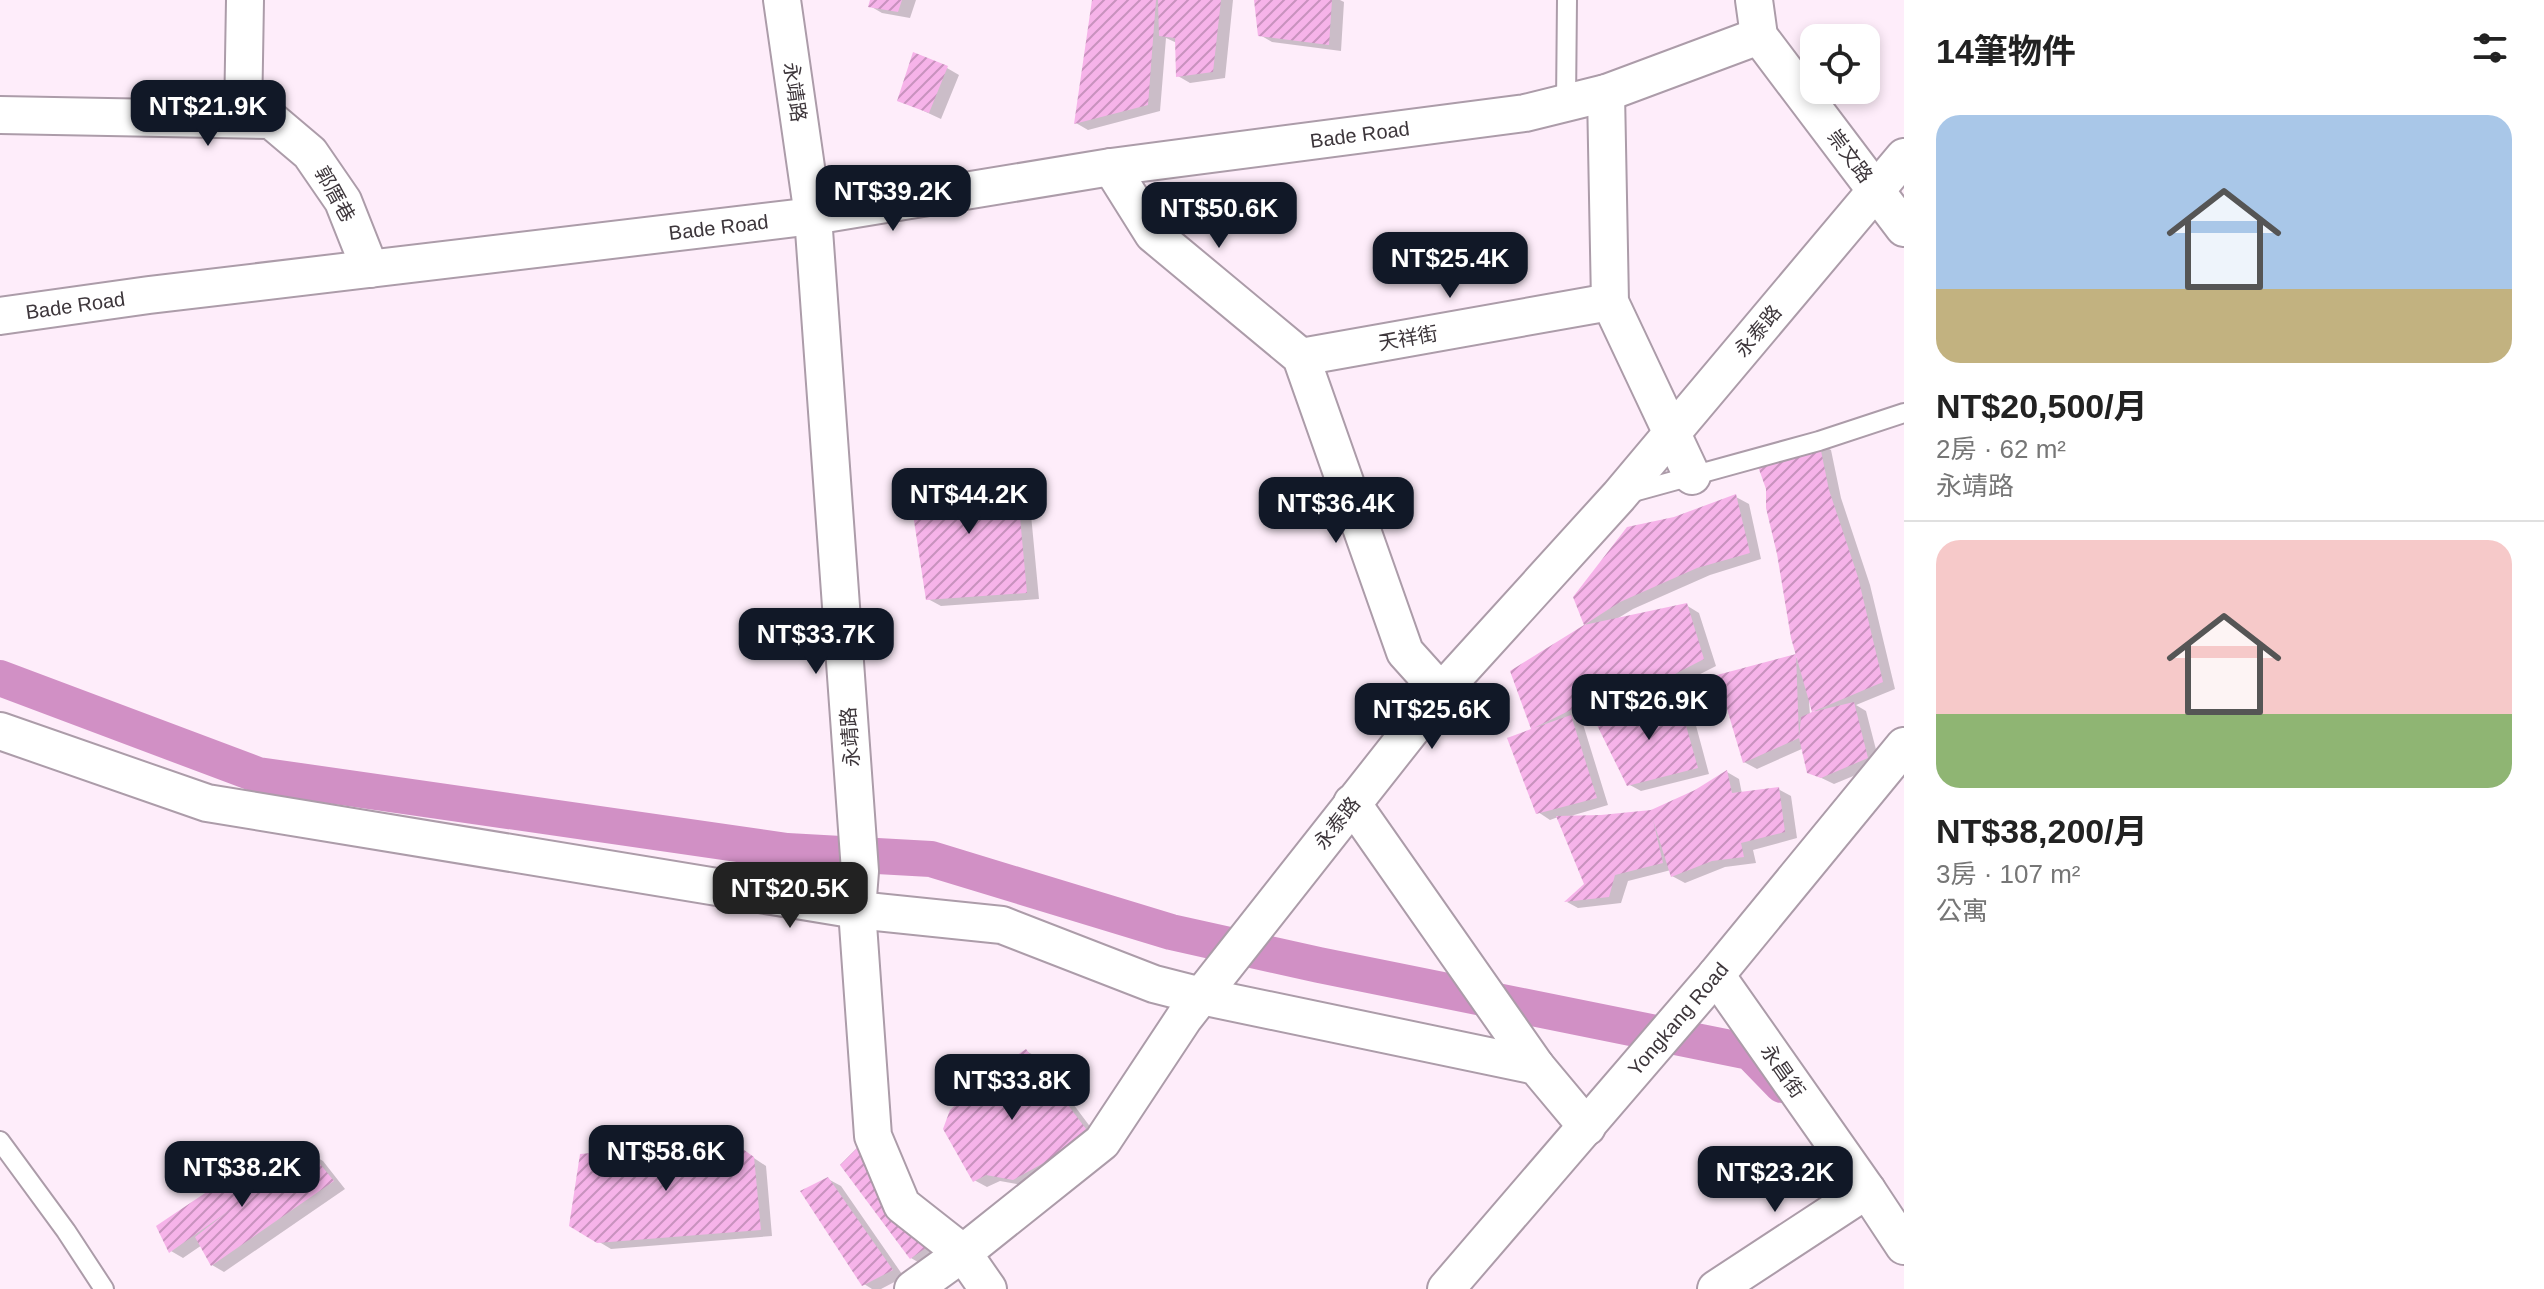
<!DOCTYPE html>
<html lang="zh-TW">
<meta charset="utf-8">
<style>
:root{--surface:#fff;--page:#f2f2f2;--text:#222;--muted:#767676;--line:#e0e0e0;--accent:#111827}
body{margin:0;font-family:Arial,"Noto Sans TC",sans-serif;background:var(--page);color:var(--text);height:100vh;display:flex;flex-direction:column;font-size:30px;white-space:nowrap}
*{box-sizing:border-box;margin:0}
p{font-size:26px;color:var(--muted)}
.icon{flex:none;width:44px;height:44px;fill:none;stroke:currentColor;stroke-width:2;stroke-linecap:round;stroke-linejoin:round}
.map{position:relative;flex:1;overflow:hidden}
.sheet{display:flex;flex-direction:column;background:var(--surface);width:640px}
.sheet>*{flex:none}
.tools{position:absolute;left:1800px;top:24px;display:grid;gap:16px}
.tools a{display:grid;place-items:center;width:80px;height:80px;border-radius:16px;background:var(--surface);box-shadow:0 4px 12px #0003;font-size:40px}
.price{position:absolute;translate:-50% -68px;padding:0 18px;border-radius:16px;background:var(--accent);color:#fff;font-size:26px;line-height:52px;filter:drop-shadow(0 2px 4px #0008)}
.price::after{content:'';position:absolute;left:50%;top:48px;width:24px;height:18px;margin-left:-12px;background:inherit;clip-path:polygon(0 0,100% 0,50% 100%)}
.price.on{background:#222;color:#fff}
ul{padding:0;list-style:none}
li{display:grid;align-content:center;gap:16px;height:424px;padding:0 32px}
li+li{border-top:2px solid var(--line)}
li span{display:grid;place-items:center;height:248px;border-radius:24px;color:#555}
li>.icon{margin-inline-start:auto}
span .icon{width:144px;height:144px;fill:#fffc;stroke-width:1}
li b{font-size:34px}
h2{display:flex;justify-content:space-between;align-items:center;height:96px;padding:0 32px;font-size:34px}
main{display:flex;flex:1;min-height:0}
.map>svg:first-child{display:block}
</style>
<main>
<div class="map">
<svg width="1904" height="1289" viewBox="0 0 1904 1289">
<defs>
<pattern id="building-hatch" width="6" height="6" patternUnits="userSpaceOnUse" patternTransform="scale(2)"><rect width="6" height="6" fill="#f6b3e9"/><path d="M-1 1l2-2M0 6l6-6M5 7l2-2" fill="none" stroke="#c892be"/></pattern>
</defs>
<rect width="100%" height="100%" fill="#feedfa"/>
<path fill="#0003" fill-rule="evenodd" d="M872,0H916L910,18L882,13L870,6Z
M1094,0H1233L1225,78L1190,83L1178,76L1177,43L1166,38L1160,111L1088,130L1076,123Z
M1256,0H1340L1344,2L1341,51L1272,42L1260,35Z
M947,68L959,75L941,119L900,100Z
M1819,443L1831,450L1841,498L1870,585L1895,689L1856,705L1866,711L1880,765L1834,784L1809,772L1804,748L1757,769L1744,762L1795,656L1800,661ZM1811,700L1815,713L1810,715L1809,701Z
M1016,476L1028,483L1039,599L941,606L928,599Z
M1736,497L1749,504L1761,559L1710,575L1633,609L1615,620L1686,605L1699,613L1716,666L1663,693L1617,713L1599,709L1576,720L1583,724L1608,805L1564,818L1651,812L1696,791L1727,772L1739,779L1742,794L1778,789L1791,796L1797,838L1753,850L1756,863L1725,867L1685,883L1672,876L1671,870L1628,881L1621,903L1578,908L1567,902L1586,885L1558,817L1550,820L1538,812L1533,731L1512,672L1586,626L1575,597L1675,519Z
M1678,700L1691,707L1709,774L1641,791L1628,784Z
M1026,1051L1039,1058L1100,1140L1027,1186L1000,1181L987,1187L974,1180Z
M742,1150L766,1166L772,1236L611,1249L571,1225Z
M311,1154L323,1161L345,1189L224,1272L212,1265L202,1245L183,1258L171,1251L238,1174L250,1181L260,1192Z
M843,1165L944,1250L923,1265L911,1258Z
M828,1179L841,1186L904,1277L881,1289H872L864,1284Z"/>
<g fill="none" stroke-linecap="round" stroke-linejoin="round">
<path stroke="#d190c5" stroke-width="36" d="M0,678L258,775L787,851L931,859L1171,932L1319,965L1750,1052L1782,1085"/>
</g>
<path fill="url(#building-hatch)" d="M870,0H902L898,12L868,7Z
M1092,0H1156L1148,105L1074,124Z
M1158,0H1221L1213,72L1176,77L1175,38L1159,36Z
M1254,0H1332L1329,45L1258,36Z
M913,52L948,66L929,113L897,101Z
M1819,441L1829,490L1858,577L1883,682L1812,712L1791,638L1777,554L1766,508V489L1755,458Z
M1016,474L1027,593L926,600L908,481Z
M1736,494L1750,553L1697,568L1620,602L1584,625L1573,597L1627,527L1674,517Z
M1687,603L1704,659L1650,687L1603,707L1585,703L1534,728L1571,715L1597,798L1536,814L1507,738L1531,729L1510,671L1584,625Z
M1796,654L1799,738L1801,717L1812,712L1854,702L1868,758L1821,778L1807,773L1799,738L1743,763L1717,675Z
M1678,697L1698,768L1627,786L1595,721Z
M1727,770L1732,793L1779,787L1785,832L1741,843L1744,857L1712,861L1671,877L1653,820L1663,863L1615,875L1609,897L1564,902L1584,884L1556,816L1601,815L1651,810L1695,790Z
M1026,1049L1089,1133L1051,1159L1013,1180L986,1175L973,1182L943,1129L950,1110L990,1073Z
M730,1140L754,1157L761,1230L597,1243L569,1226L580,1154Z
M860,1145L933,1243L910,1259L840,1165Z
M310,1152L334,1181L211,1266L195,1237L230,1210L169,1253L156,1226L238,1171L256,1192Z
M828,1177L893,1270L862,1286L800,1191Z"/>
<g fill="none" stroke-linecap="round" stroke-linejoin="round">
<g stroke="#ac9ca9" stroke-width="22">
<path id="service" d="M1566,103L1567,0
M1626,494L1819,441L1904,413
M0,1141L66,1231L104,1289"/>
</g>
<g stroke="#ac9ca9" stroke-width="40">
<g id="minor">
<path d="M782,0L813,216L860,871L857,910L873,1136L902,1205L963,1253L988,1289"/>
<path d="M1754,0L1759,36L1904,228"/>
<path d="M1606,93L1610,302L1692,476"/>
<path d="M0,115L271,120L310,153L343,201L370,269"/>
<path d="M243,119L245,0"/>
<path d="M1111,167L1153,234L1301,357L1405,652L1441,692"/>
<path id="s1" d="M0,316L149,295L813,216L1111,167L1525,113L1606,93L1759,36"/>
<path d="M1301,357L1610,302"/>
<path d="M0,731L207,803L857,910L1002,925L1154,984L1201,996L1536,1066L1587,1127"/>
<path d="M1352,803L1536,1066"/>
<path d="M1716,975L1867,1190L1904,1246"/>
<path d="M913,1289L963,1253L1102,1142L1184,1018L1441,692L1619,496L1904,157"/>
<path id="s2" d="M1446,1289L1716,975L1904,746"/>
<path d="M1716,1289L1867,1190"/>
</g>
</g>
<use href="#service" stroke="#fff" stroke-width="18"/>
<use href="#minor" stroke="#fff" stroke-width="36"/>
</g>
<g text-anchor="middle" dominant-baseline="central" stroke-width="8" stroke-linejoin="round" paint-order="stroke">
<g font-size="20" fill="#3d363b" stroke="#fff">
<text transform="translate(795 92) rotate(82)">永靖路</text>
<text stroke="none"><textPath href="#s1" startOffset="1372">Bade Road</textPath></text>
<text transform="translate(1850 156) rotate(53)">崇文路</text>
<text transform="translate(335 194) rotate(61)">郭厝巷</text>
<text stroke="none"><textPath href="#s1" startOffset="724">Bade Road</textPath></text>
<text stroke="none"><textPath href="#s1" startOffset="76">Bade Road</textPath></text>
<text transform="translate(1758 331) rotate(-50)">永泰路</text>
<text transform="translate(1408 338) rotate(-10)">天祥街</text>
<text transform="translate(850 737) rotate(-94)">永靖路</text>
<text transform="translate(1337 823) rotate(-52)">永泰路</text>
<text stroke="none"><textPath href="#s2" startOffset="356">Yongkang Road</textPath></text>
<text transform="translate(1783 1071) rotate(55)">永昌街</text>
</g>
</g>
</svg>
<div class="tools">
<a><svg class="icon" aria-label="locate" viewBox="0 0 24 24"><circle cx="12" cy="12" r="6"/><path d="M12 2v4M12 18v4M2 12h4M18 12h4"/></svg></a>
</div>
<b class="price" style="left:208px;top:148px">NT$21.9K</b>
<b class="price" style="left:893px;top:233px">NT$39.2K</b>
<b class="price" style="left:1219px;top:250px">NT$50.6K</b>
<b class="price" style="left:1450px;top:300px">NT$25.4K</b>
<b class="price" style="left:969px;top:536px">NT$44.2K</b>
<b class="price" style="left:1336px;top:545px">NT$36.4K</b>
<b class="price" style="left:816px;top:676px">NT$33.7K</b>
<b class="price" style="left:1649px;top:742px">NT$26.9K</b>
<b class="price" style="left:1432px;top:751px">NT$25.6K</b>
<b class="price on" style="left:790px;top:930px">NT$20.5K</b>
<b class="price" style="left:1012px;top:1122px">NT$33.8K</b>
<b class="price" style="left:666px;top:1193px">NT$58.6K</b>
<b class="price" style="left:242px;top:1209px">NT$38.2K</b>
<b class="price" style="left:1775px;top:1214px">NT$23.2K</b>
</div>
<section class="sheet">
<h2>14筆物件<svg class="icon" aria-label="filters" viewBox="0 0 24 24"><path d="M4 7h16M4 17h16"/><circle cx="9" cy="7" r="2"/><circle cx="15" cy="17" r="2"/></svg></h2>
<ul>
<li><span style="background:linear-gradient(#a9c7e8 70%,#c2b280 0)"><svg class="icon" aria-label="home" viewBox="0 0 24 24"><path d="M3 11l9-7 9 7M6 9v11h12V9"/></svg></span><div><b>NT$20,500/月</b><p>2房 · 62 m²</p><p>永靖路</p></div></li>
<li><span style="background:linear-gradient(#f6c9c9 70%,#8fb573 0)"><svg class="icon" aria-label="home" viewBox="0 0 24 24"><path d="M3 11l9-7 9 7M6 9v11h12V9"/></svg></span><div><b>NT$38,200/月</b><p>3房 · 107 m²</p><p>公寓</p></div></li>
</ul>
</section>
</main>
